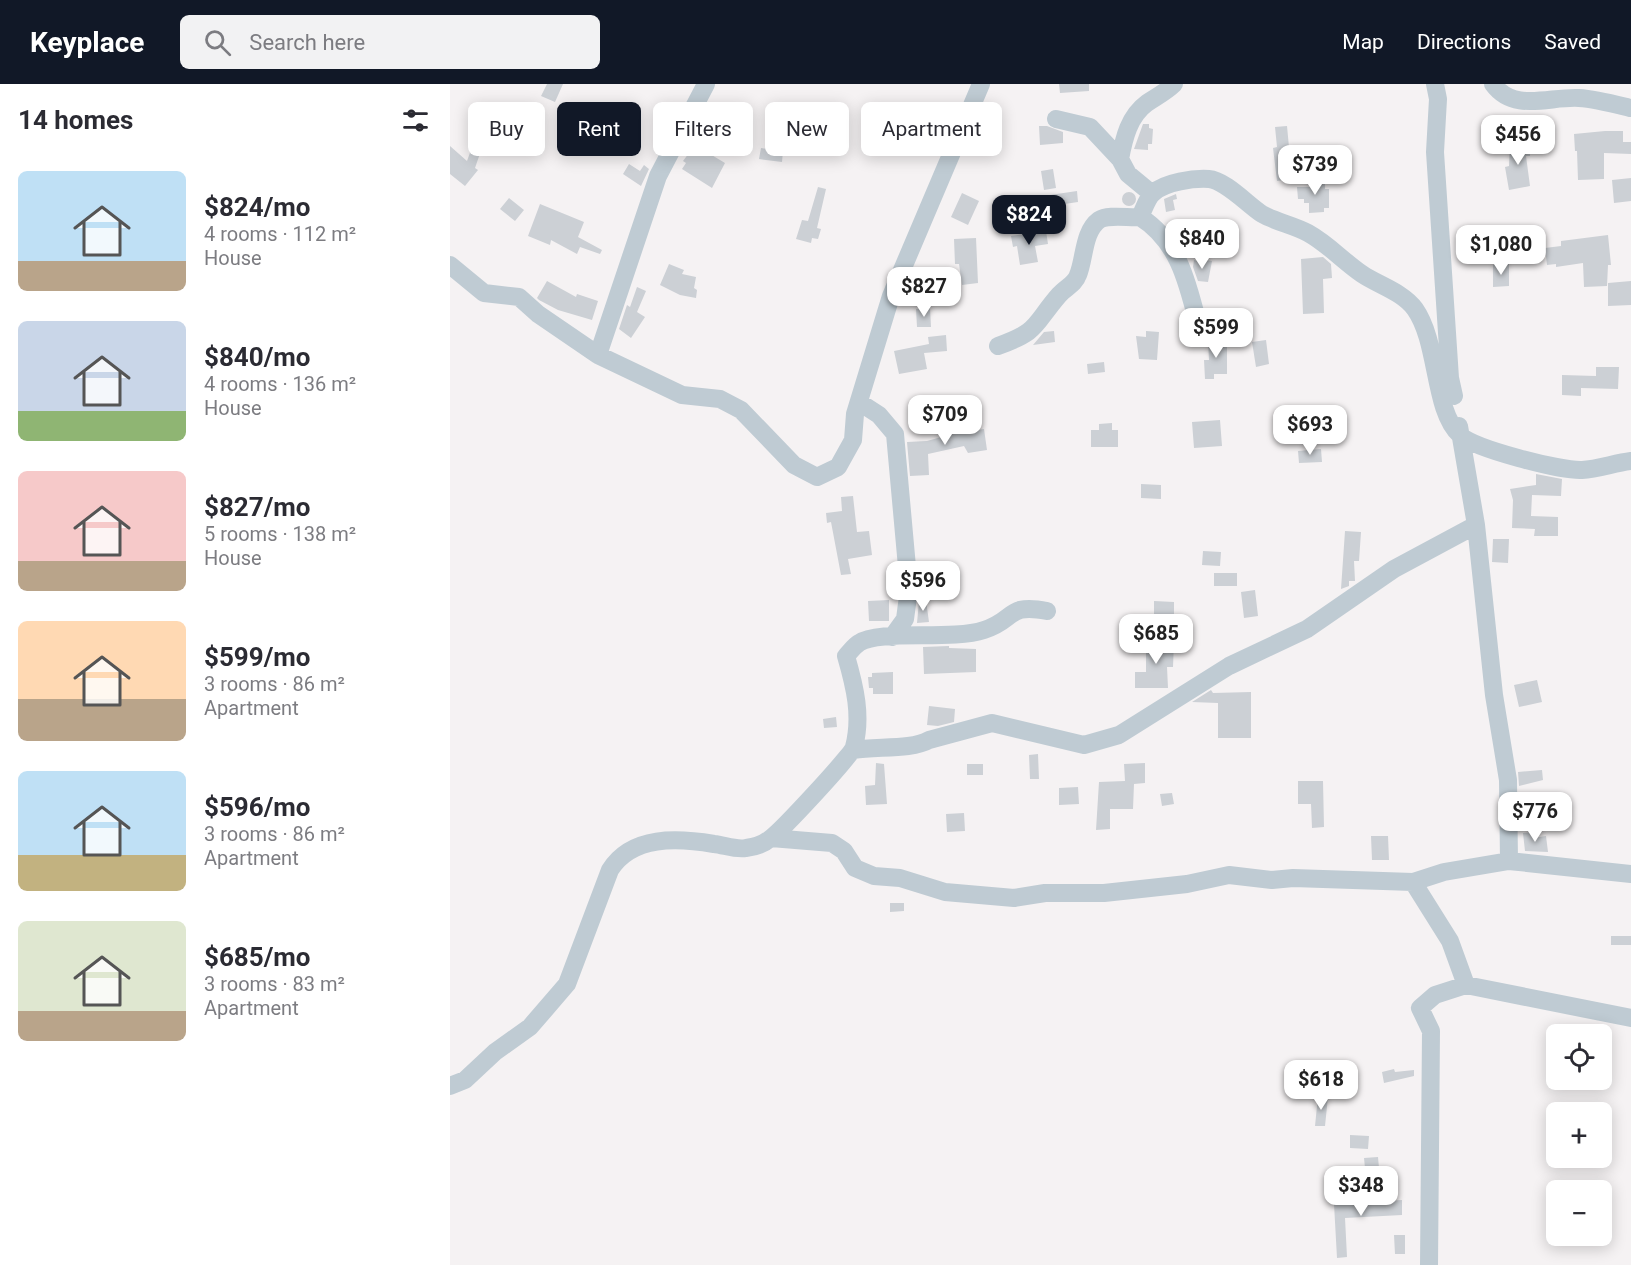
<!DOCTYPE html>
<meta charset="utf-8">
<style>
:root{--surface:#fff;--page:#f2f2f3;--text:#2b2b33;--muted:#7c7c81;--accent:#111827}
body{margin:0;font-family:Roboto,sans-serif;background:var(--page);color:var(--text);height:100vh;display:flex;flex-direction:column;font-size:22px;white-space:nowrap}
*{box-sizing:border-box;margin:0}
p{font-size:20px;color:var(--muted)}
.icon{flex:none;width:33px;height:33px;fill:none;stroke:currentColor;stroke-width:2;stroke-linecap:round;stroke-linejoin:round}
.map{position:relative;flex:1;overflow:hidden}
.drawer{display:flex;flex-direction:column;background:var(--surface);width:450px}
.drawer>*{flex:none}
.top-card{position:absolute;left:18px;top:18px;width:570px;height:54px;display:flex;gap:12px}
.fabs{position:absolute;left:1096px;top:940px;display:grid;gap:12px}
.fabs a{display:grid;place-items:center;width:66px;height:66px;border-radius:9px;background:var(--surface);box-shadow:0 3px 15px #0003;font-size:30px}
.price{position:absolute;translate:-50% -51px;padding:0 14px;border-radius:12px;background:#fff;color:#222;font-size:20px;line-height:39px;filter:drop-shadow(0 2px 3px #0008)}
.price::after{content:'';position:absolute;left:50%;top:36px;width:18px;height:14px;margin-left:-9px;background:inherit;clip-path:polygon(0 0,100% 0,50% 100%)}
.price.selected{background:var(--accent);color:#fff}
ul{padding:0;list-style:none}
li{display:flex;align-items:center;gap:18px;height:150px;padding:0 18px}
li span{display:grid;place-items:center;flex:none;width:168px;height:120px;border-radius:9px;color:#555}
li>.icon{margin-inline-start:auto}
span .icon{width:72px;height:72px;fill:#fffc;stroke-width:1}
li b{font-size:26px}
h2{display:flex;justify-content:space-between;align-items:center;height:72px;padding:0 18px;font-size:26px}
.chip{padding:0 21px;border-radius:9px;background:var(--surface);box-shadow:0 3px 15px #0003;font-size:21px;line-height:54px}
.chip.selected{background:var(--accent);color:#fff}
header{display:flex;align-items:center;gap:36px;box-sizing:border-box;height:84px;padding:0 30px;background:var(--accent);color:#fff}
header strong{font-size:28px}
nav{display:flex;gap:33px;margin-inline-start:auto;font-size:21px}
.search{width:420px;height:54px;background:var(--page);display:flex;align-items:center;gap:15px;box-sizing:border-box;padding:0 21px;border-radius:9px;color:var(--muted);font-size:22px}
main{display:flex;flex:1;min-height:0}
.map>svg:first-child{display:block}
</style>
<header>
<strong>Keyplace</strong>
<div class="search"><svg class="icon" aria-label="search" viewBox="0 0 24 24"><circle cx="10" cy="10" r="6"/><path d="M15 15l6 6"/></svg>Search here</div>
<nav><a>Map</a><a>Directions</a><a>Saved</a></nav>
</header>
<main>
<section class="drawer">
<h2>14 homes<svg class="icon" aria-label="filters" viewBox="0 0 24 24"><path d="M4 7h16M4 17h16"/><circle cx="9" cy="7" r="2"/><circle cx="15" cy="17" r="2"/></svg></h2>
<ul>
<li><span style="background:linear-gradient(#bfe0f5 75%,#b9a48a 0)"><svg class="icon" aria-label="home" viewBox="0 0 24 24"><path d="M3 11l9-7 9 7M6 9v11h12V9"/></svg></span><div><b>$824/mo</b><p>4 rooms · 112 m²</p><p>House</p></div></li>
<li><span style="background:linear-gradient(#c9d6e8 75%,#8fb573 0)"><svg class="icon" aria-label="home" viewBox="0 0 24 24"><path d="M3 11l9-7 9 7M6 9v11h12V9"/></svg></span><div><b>$840/mo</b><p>4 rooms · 136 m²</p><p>House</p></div></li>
<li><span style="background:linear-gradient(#f6c9c9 75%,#b9a48a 0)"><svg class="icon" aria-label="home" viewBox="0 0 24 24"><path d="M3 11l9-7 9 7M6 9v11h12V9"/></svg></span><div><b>$827/mo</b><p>5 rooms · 138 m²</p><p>House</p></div></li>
<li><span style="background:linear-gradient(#ffd9b3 65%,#b9a48a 0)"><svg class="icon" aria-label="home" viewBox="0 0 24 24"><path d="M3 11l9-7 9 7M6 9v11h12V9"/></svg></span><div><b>$599/mo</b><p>3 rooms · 86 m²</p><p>Apartment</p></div></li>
<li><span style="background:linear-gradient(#bfe0f5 70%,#c2b280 0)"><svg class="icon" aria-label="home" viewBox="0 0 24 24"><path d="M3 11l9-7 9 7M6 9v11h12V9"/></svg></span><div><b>$596/mo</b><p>3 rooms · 86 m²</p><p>Apartment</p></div></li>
<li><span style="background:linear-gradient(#dfe7d0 75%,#b9a48a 0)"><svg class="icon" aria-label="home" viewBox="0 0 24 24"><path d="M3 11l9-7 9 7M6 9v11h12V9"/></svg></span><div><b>$685/mo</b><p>3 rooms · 83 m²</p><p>Apartment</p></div></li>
</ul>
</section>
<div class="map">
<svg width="1181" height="1181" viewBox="0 0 1181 1181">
<rect width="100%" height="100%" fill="#f5f2f3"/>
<path fill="#ccd0d5" d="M97,0H113L105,18L91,12Z
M609,0H639V7L610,9Z
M140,27L156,35L143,65L126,56L131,47L127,45Z
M693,40H699V44L703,45L702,60H698V66L684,65Z
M589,42H597L613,48V59L590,61Z
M837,42L842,95L827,97L823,64L827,63L825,43Z
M1155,47H1173V58H1181V70L1154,69V95L1128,96L1127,67H1125L1124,50Z
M27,49L36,52L25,84L28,86L15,102L0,90V62L17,77Z
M248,57L262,66L260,70L275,79L262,104L232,85L236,79L233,77Z
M1060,59L1080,60V72H1076L1080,102L1059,106L1055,83L1059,82Z
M311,64L333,67L332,78L309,75Z
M179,80L190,87L194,81L199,85L191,102L173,90Z
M603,85L606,104L594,106L591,87Z
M1181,94V117L1164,119L1162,96Z
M875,95V105H879V124H874V128L859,129V119H854V115H848L847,103H860V96Z
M368,103L376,105L367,144L371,145L368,155L362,154L361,159L346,155L352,136L358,137Z
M627,107L628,118L601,122L600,111Z
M672 115a7 7 0 1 1 14 0a7 7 0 1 1-14 0Z
M512,109L529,117L518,141L501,133Z
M726,110L727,115L723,116L725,126L716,128L714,115Z
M59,114L74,126L65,137L50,125Z
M90,120L134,138L128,153L152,166L150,170L130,163L127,170L101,156L100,161L78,152Z
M596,147L598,160L585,162L588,178L570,181L567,162L563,163L561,152Z
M1158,151L1161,181H1158L1157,202L1134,203L1133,179L1106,183V180L1097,181L1095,164L1111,162V157Z
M526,154L528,199L512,201L509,180H505L504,155Z
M873,173L881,180L882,194L873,195L874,229L853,230L851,175Z
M749,175L762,177L758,198L748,197L743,183L744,176L748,177Z
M219,180L234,186L232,190L246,193L244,204L247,206L246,214L230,211L210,201Z
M1059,180V202L1043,203V181Z
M97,197L126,213L127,210L148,217L142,236L108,226L89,216L87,214Z
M1181,197V221L1158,222V199Z
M187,203L196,207L187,228L195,233L181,254L169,245L177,221L180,223Z
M480,224L481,243H467L466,225Z
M604,247L605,258L583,261L594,248Z
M696,247L709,248L707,276L689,275L686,252L696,253Z
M496,251L497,267L474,269L477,285L449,290L444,267L479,260L478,253Z
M777,256V290H764V295H755L754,276H759L758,257Z
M816,256L819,280L806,283L802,258Z
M654,278L655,288L638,290L637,280Z
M1146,283H1169L1168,305L1131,304V312L1112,311V291L1146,292Z
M518,330L521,347L534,345L537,366L518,369L514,362L478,370L479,391L460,392L457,358L477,357L509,348V331Z
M770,336L772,362L744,364L742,338Z
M662,339V346H668V363H641V346H649V340Z
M871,365L872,378L849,379L848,367Z
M1086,390L1112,395L1111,412L1082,411L1081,432L1108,433V452H1084L1085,445L1062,444L1063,416L1060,405L1086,401Z
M691,400L711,401V415L691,414Z
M403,412L407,448L419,447L422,471L398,475L401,490L391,491L381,438L377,439L376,429L392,427L391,413Z
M895,447L911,448L909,477H904L905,497H899V502L891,505Z
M1043,455H1059L1058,479L1042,478Z
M753,467L771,468L770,482L752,481Z
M764,489H787V502H764Z
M805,506L808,532L794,534L791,508Z
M439,516V537H419L418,517Z
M476,516L479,538L467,539L469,517Z
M704,517L724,518V531L704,530Z
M696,557H724L723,583H717L718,604H685V588H696Z
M499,562V564L526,565V588L474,590L473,563Z
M443,588V610H423V604H419L418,593H422V589Z
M1087,596L1092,618L1069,623L1064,601Z
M761,606L763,609L801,608V654H768V619L742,618Z
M479,622L505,625L504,638L488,642L477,641Z
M386,633L387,643L374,644L373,635Z
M588,670L589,695H580L579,671Z
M426,679L434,680L437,720L416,721L415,702L425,701Z
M695,679V699L684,700L683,725H660V745L646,746L649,698L675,697L674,680Z
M517,680H533V691H517Z
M1092,686L1093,696L1069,702L1068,688Z
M848,697H873L874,743L862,744L861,720H848Z
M628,703L629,720L609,721V704Z
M722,709L724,720L712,722L710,710Z
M514,729L515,747L497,748L496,730Z
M1083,748V754L1096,752L1098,768L1075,767L1073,749Z
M921,752H938L939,776H922Z
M440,819H454V827L440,828Z
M1161,852H1181V861H1161Z
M944,985L945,988L964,986V992L934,999L932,988Z
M868,1012L878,1013L875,1042H865Z
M900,1051L919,1052L918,1065L900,1064Z
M928,1073L929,1084H915L914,1074Z
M952,1116V1131L895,1134L897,1173L887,1174L884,1120Z
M944,1151H955V1170H945Z"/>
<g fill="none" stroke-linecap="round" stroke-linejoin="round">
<path stroke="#bfcbd3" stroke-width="18" d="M985,0L988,15L985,68L1000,294L1004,312
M1043,0C1064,29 1100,12 1129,14C1146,15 1164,20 1180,24
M606,35L640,43L670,75L678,90L701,109
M670,75C674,54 679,32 697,19C706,13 716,8 724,0
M690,133C727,156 737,196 747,236
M0,181L34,209L69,213L88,230L148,271L232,311L270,315L291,326L344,381L367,393L388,383L403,356L405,330L441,212L531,0
M548,262C590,247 583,241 609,211C615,204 625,200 628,191C635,174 633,148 649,136C658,130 679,134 690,133C694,125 697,114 703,109C715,98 744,94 759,95C775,96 798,121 812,130C826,138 843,141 858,149C878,160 893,177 912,190C928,201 953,208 965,225C989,259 983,327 1010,351C1025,365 1111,387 1132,386C1148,385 1165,379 1181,377
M148,271L208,92L256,0
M409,318L429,331L445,350L459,505L455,535L442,553
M1009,342L1026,441L1044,611L1058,696L1059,777
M404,666C425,662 462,666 479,656L542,639L634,661L669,651L779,582L857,545L944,485L1026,441
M321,754L382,759L394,767L405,784L424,792L450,794L495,808L564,814L595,809H654L737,800L779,791L822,796L843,794L963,798L994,788L1059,777L1181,790
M963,798L1000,857L1016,901
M0,1002L15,996L45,968L80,943L117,900L160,786C182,751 228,754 264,760C274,761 286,766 296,764C305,763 314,760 321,754C331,747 402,671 404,663C412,632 405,603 396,572C400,568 404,562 409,559C429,545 501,557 534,546C566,536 556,519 597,527
M979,1181L981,947L970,924L985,911L1016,901L1181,934"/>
</g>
</svg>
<div class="fabs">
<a><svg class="icon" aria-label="locate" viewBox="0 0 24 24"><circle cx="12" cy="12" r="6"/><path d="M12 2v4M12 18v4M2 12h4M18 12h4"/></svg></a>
<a>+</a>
<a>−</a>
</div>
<b class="price" style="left:1068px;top:82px">$456</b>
<b class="price" style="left:865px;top:112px">$739</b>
<b class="price selected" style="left:579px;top:162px">$824</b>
<b class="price" style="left:752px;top:186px">$840</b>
<b class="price" style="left:1051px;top:192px">$1,080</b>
<b class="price" style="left:474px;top:234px">$827</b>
<b class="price" style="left:766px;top:275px">$599</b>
<b class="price" style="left:495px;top:362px">$709</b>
<b class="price" style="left:860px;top:372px">$693</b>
<b class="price" style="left:473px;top:528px">$596</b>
<b class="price" style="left:706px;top:581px">$685</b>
<b class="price" style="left:1085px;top:759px">$776</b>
<b class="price" style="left:871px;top:1027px">$618</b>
<b class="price" style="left:911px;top:1133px">$348</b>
<div class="top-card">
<a class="chip">Buy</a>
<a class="chip selected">Rent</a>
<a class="chip">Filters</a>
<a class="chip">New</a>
<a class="chip">Apartment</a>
</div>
</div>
</main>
